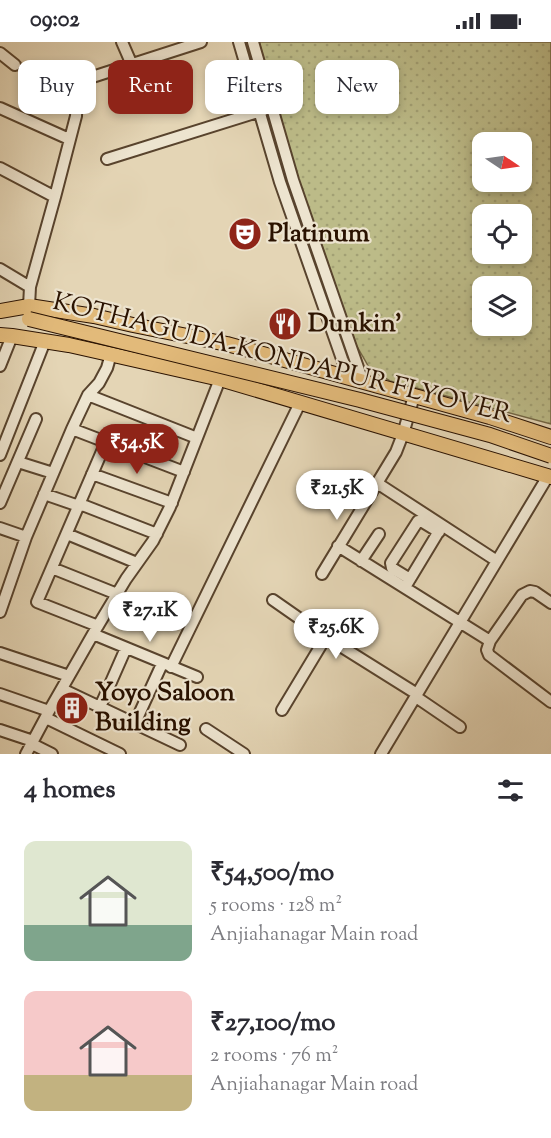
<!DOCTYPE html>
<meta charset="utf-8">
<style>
:root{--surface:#fff;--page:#f2f2f3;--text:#2b2b33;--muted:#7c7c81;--accent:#8f2418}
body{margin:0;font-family:"Sorts Mill Goudy",serif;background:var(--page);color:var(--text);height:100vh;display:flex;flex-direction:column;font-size:22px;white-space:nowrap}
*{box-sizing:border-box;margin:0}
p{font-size:20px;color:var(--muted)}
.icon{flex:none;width:33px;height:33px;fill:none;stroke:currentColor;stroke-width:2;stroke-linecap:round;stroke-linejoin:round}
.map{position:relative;height:712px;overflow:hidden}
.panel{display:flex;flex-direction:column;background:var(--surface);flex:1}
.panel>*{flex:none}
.guide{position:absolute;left:18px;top:18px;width:516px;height:54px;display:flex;gap:12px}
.needle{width:39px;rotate:103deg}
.buttons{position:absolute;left:472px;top:90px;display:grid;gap:12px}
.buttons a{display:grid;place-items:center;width:60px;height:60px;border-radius:12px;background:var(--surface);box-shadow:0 3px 9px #0003;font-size:30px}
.price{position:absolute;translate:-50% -51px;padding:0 14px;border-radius:21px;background:#fff;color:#222;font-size:20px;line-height:39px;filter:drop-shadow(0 2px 3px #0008)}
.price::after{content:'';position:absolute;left:50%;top:36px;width:18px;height:14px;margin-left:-9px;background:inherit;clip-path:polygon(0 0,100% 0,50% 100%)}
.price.on{background:var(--accent);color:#fff}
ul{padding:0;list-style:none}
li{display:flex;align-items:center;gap:18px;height:150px;padding:0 24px}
li span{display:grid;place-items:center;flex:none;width:168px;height:120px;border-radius:12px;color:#555}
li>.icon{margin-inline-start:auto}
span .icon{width:72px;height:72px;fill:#fffc;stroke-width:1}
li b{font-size:26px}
h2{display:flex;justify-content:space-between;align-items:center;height:72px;padding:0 24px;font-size:26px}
.chip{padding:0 21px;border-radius:12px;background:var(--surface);box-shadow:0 3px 9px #0003;font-size:21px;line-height:54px}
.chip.on{background:var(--accent);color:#fff}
.status{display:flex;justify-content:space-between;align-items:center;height:42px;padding:0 30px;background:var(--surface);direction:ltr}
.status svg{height:16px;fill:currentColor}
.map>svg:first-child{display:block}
</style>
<div class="status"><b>09:02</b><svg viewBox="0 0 49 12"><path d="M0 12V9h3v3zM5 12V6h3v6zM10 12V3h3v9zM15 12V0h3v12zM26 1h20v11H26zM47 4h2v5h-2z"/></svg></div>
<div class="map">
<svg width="551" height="712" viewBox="0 0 551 712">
<defs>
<pattern id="garden-dots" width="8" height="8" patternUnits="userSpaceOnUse" patternTransform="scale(1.5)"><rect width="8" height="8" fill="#bcbb88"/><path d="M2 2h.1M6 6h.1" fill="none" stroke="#a2a074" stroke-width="1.8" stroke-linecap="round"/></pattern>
</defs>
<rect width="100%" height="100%" fill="#e4d5b5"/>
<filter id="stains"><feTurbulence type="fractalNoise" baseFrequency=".00333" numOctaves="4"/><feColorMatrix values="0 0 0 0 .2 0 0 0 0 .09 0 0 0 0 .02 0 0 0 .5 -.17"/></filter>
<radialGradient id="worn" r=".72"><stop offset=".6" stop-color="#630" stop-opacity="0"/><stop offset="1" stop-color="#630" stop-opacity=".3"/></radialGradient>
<path fill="url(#garden-dots)" stroke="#736644" stroke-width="1.5" fill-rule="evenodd" d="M259,0H551V382L390,339L370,327L355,301L297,136ZM483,100H522V140H483ZM483,172H522V212H483ZM483,244H522V284H483Z"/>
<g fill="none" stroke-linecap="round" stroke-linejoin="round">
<path stroke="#bfae91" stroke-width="10" stroke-dasharray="10 5" stroke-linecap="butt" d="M15,23L46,39"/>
<g stroke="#58432d" stroke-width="14">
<path id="minor" d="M122,0L132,23
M239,0L280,140L342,317L351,337
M253,0L293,138L363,340
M0,11L15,23
M83,38L201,0
M46,39C63,47 78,52 76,74L55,155
M0,66L69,97
M107,117L264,68
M0,126L55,155L30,245L29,264
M0,227L30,245
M0,324L12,294
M88,353L197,396
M72,387L184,430
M0,413L45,299
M18,420L53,431
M92,432L172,461
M377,441L497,519
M44,452L76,463L85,464L157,492
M0,461L36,377
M0,486L26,495
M67,492L137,521
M338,504L490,599
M361,519L379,492
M52,526L117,552
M322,532L396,410L403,392L414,354
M410,537L392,526L391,521L418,479H421L439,490
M407,542L442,484
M273,558L326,595L417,652
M551,561L535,550L530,549L522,553L490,599L487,608L489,613L551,660
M0,570L26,495L72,387L88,353L99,341L107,326L111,312
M98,584L37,560L106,400
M93,592L197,635
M0,611L69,634
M171,625L300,361
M62,647L180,703
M0,652L49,669
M416,655L460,685
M100,665L126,606
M282,668L326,595
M46,676L120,712
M135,681L162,622
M206,687L244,712
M0,688L33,699
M32,702L52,712
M26,712L49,669L93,592L126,537L153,499L170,465L220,337
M381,712L548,434"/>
</g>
<g stroke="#2a1200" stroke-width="16">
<path id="major" d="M0,269L29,264L94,274L133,283L227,302L490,375L551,395
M0,293L12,294L69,303L220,337L551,435"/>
</g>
<use href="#minor" stroke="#ede4cf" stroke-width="10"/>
<use href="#major" stroke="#e2ba7a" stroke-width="14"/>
<g stroke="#2a1200" stroke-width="16" stroke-linecap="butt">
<path id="major-bridge" d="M29,277L360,358L490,393L551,414"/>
</g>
<use href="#major-bridge" stroke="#e2ba7a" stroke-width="14"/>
</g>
<defs>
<g id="theatre-disc" transform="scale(1.725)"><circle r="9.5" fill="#8f2418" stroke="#ede4cf"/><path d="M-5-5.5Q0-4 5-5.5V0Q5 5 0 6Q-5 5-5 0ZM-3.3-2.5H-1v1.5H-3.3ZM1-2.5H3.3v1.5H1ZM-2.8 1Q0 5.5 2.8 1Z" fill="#fff"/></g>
<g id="restaurant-disc" transform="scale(1.725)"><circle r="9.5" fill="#8f2418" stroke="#ede4cf"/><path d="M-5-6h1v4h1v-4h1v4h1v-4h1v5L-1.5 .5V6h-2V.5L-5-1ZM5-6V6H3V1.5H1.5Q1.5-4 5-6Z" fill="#fff"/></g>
<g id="building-disc" transform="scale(1.725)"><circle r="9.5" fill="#8f2418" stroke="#ede4cf"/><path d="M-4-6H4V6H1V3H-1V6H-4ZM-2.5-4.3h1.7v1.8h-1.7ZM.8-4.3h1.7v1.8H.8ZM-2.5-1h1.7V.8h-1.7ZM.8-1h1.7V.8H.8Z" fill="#fff"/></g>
</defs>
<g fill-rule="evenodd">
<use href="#theatre-disc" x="245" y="192"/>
<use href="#restaurant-disc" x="285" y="282"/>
<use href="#building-disc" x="72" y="666"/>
</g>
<g text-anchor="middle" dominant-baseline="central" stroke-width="4.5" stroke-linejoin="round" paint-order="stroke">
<g font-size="26" font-weight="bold" fill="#2a1200" stroke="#ede4cf" text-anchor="start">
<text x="268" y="192">Platinum</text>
<text x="308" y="282">Dunkin'</text>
<text x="95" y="651">Yoyo Saloon<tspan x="95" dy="30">Building</tspan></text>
</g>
<g font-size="26" fill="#2a1200" stroke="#ede4cf">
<text transform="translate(282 317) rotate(14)">KOTHAGUDA-KONDAPUR FLYOVER</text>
</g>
</g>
<rect width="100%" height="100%" filter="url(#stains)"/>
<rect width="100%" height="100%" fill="url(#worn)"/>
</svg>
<div class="buttons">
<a><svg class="needle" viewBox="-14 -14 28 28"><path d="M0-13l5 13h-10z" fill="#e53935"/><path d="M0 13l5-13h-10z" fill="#7c7c81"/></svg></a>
<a><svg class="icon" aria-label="locate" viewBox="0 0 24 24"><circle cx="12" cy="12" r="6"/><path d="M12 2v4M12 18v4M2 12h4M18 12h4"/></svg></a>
<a><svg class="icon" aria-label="layers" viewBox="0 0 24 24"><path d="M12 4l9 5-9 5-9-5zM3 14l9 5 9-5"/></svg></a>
</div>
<b class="price on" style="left:137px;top:433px">₹54.5K</b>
<b class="price" style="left:337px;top:479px">₹21.5K</b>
<b class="price" style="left:150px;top:601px">₹27.1K</b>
<b class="price" style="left:336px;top:618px">₹25.6K</b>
<div class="guide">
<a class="chip">Buy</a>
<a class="chip on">Rent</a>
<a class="chip">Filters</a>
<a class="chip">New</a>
</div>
</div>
<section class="panel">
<h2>4 homes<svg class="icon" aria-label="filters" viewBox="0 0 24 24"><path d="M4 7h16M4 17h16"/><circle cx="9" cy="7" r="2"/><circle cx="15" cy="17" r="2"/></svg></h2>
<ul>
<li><span style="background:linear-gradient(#dfe7d0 70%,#7fa58c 0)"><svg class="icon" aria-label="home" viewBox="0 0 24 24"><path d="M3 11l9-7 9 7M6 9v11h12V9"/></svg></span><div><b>₹54,500/mo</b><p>5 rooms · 128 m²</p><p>Anjiahanagar Main road</p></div></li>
<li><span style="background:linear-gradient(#f6c9c9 70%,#c2b280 0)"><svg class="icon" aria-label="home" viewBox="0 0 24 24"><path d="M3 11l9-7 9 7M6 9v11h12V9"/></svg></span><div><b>₹27,100/mo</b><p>2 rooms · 76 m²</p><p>Anjiahanagar Main road</p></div></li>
</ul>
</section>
